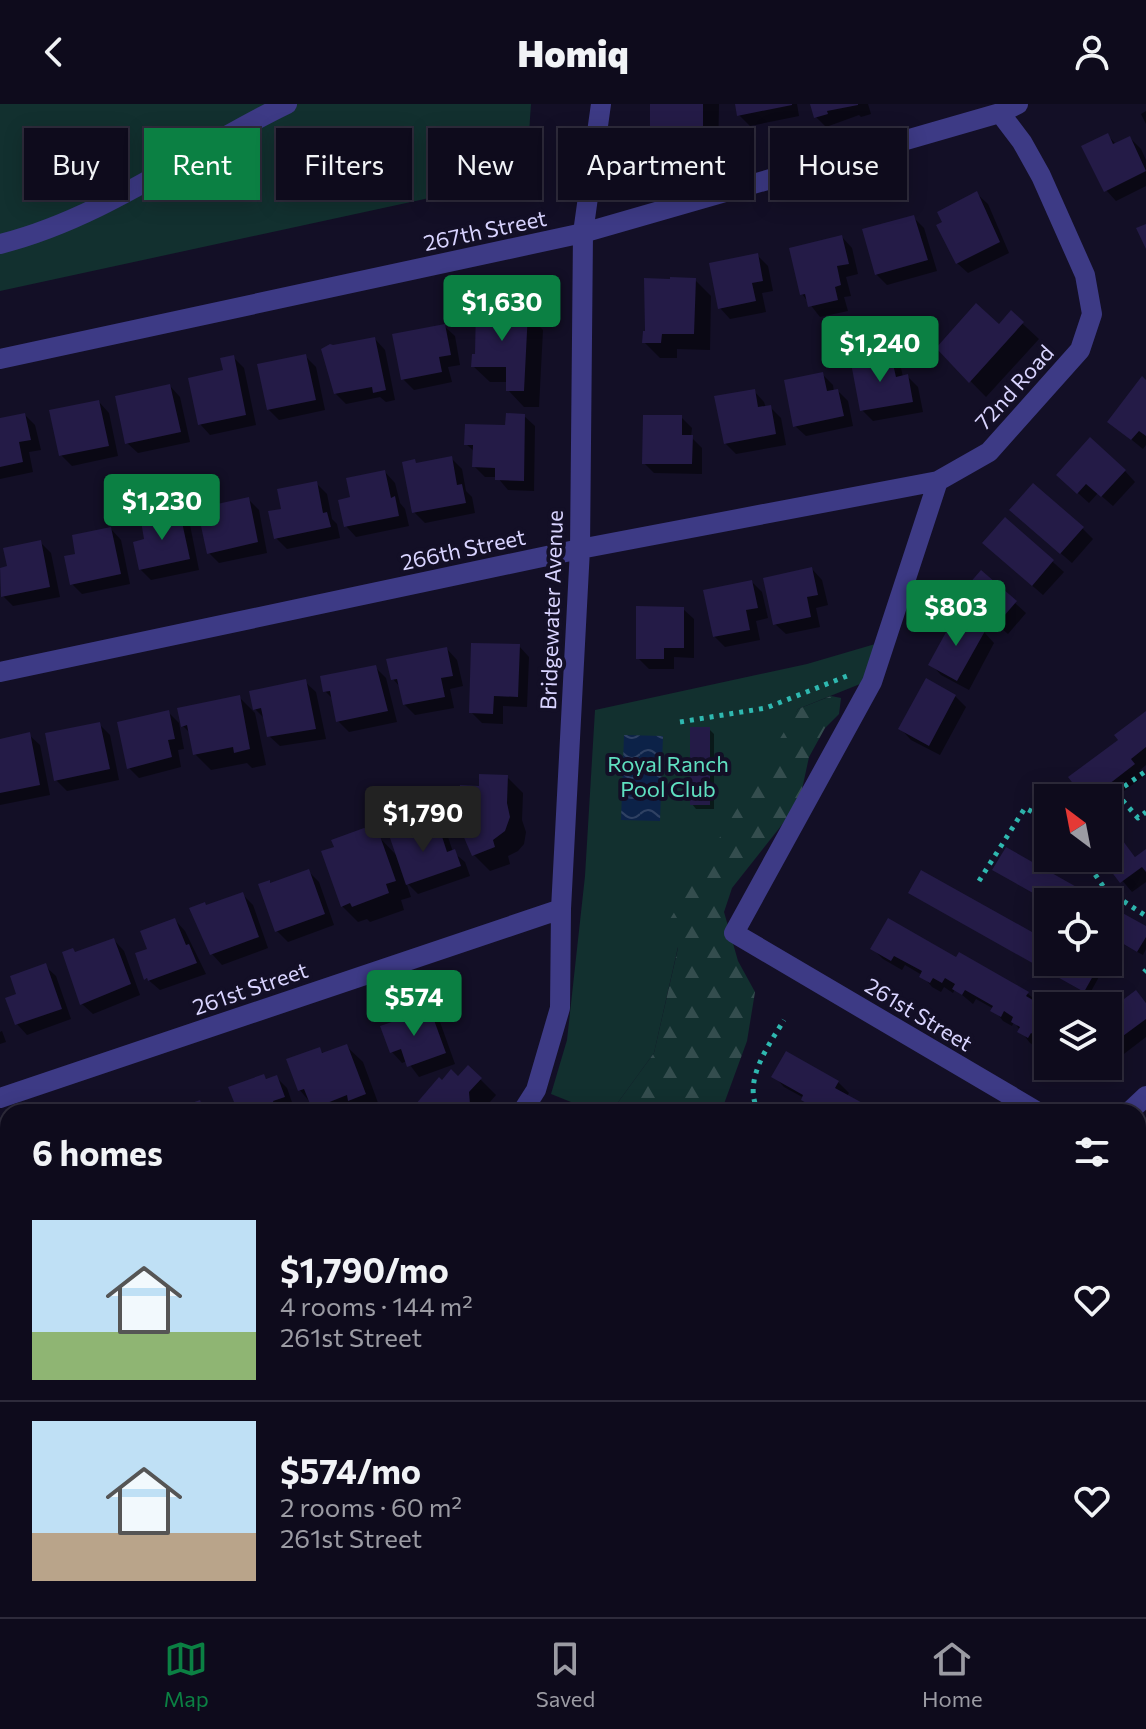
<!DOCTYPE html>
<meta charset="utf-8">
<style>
:root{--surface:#0e0b1c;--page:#171425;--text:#f1f3f6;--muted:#9b9ba3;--line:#2e2b3b;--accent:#0b8043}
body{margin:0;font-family:Commissioner,sans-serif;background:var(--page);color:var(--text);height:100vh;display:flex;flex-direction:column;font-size:30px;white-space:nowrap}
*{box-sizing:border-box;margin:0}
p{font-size:26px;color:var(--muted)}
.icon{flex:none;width:44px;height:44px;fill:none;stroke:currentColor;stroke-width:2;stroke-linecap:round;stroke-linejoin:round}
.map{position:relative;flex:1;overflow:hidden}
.sheet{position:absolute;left:0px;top:1000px;width:1146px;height:514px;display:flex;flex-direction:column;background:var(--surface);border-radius:24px 24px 0 0;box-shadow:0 4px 20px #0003,0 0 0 2px var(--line)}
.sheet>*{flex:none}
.guide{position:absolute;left:24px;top:24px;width:1098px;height:72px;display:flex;gap:16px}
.needle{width:52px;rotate:328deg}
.tools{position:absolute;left:1034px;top:680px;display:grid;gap:16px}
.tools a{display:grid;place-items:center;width:88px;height:88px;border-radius:0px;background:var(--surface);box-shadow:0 4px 20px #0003,0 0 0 2px var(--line);font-size:40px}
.price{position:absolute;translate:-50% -68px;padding:0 18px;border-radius:8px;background:var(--accent);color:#fff;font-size:26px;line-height:52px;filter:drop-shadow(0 2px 4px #0008)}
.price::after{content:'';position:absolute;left:50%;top:48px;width:24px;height:18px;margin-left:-12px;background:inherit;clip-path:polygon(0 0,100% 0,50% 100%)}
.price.on{background:#222;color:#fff}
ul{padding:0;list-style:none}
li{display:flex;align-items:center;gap:24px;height:200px;padding:0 32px}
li+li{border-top:2px solid var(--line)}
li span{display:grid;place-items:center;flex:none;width:224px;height:160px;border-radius:0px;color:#555}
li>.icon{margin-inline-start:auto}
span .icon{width:96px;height:96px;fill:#fffc;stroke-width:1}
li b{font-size:34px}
h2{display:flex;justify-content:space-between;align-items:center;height:96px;padding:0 32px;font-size:34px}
.pill{padding:0 28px;border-radius:0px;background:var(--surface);box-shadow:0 4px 20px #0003,0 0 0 2px var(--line);font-size:28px;line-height:72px}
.pill.on{background:var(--accent);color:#fff}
header{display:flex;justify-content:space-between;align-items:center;height:104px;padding:0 32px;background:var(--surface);font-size:36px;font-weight:800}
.dock{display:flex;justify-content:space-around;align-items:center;height:112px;border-top:2px solid var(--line);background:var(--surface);font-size:22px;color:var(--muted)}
.dock a{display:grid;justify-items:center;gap:4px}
.dock .on{color:var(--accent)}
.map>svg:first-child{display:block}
</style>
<header><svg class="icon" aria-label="back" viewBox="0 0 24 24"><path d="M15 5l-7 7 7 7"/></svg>Homiq<svg class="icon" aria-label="person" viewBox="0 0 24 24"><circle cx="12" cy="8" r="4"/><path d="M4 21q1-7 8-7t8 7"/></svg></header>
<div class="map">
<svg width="1146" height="1513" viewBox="0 0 1146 1513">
<defs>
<pattern id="forest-firs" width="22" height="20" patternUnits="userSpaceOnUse" patternTransform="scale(2)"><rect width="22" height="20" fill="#12302f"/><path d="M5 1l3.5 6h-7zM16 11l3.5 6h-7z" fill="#344d4e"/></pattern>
<pattern id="water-waves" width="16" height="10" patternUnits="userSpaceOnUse" patternTransform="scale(2)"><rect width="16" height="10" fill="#0c2248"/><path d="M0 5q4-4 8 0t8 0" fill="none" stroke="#2f4163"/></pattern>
</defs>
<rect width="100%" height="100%" fill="#130f26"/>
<path fill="#12302f" d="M0,0H531L526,73L0,187Z
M882,538L870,576L798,605L678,843L654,949L611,1008H596L551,990L567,936L585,772L595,606L807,560Z"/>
<path fill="url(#forest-firs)" d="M831,592L841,594L839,610L825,624L809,653L799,699L732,784L724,808L738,857L755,888L747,937L721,1008H611L654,949L678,844L667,820L798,605Z
M80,1506H443L445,1513H60Z"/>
<path fill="url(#water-waves)" d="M624,631L663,632L660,717L621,716Z"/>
<path fill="#0007" d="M652,0H719L718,52L668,51L652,34Z
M737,0H797L799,12L750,22L739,11Z
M812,0H868L871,10L861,13L859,11L826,23L816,13Z
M1146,7V20L1141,10Z
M1107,31L1117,41L1130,34L1141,45L1146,56V82L1116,97L1106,86Z
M977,90L988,100L1009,149L968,169L957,159Z
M913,113L924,124L937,167L887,181L876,170Z
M842,133L852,144L858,170L846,173L851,192L844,193L848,207L820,213L802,190Z
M757,151L768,162L773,187L762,189L766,208L730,215L720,204Z
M695,176L711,192L710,246L677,245V254H660L644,238Z
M502,203L510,210H527L543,226L539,303H524L508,286V278H490L473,262Z
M1011,209L1039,235L986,293L938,244L999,222Z
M444,222L455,232L460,261L448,263L452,278L414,286L403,275Z
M375,235L385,246L395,296L386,298L380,293L346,300L335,289Z
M305,252L316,263L325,306L279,316L268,305Z
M233,253L244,264L256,321L210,331L200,320Z
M891,253L901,264L903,273L907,272L918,283L923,308L873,317L862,306Z
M822,270L833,281L834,288L838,287L848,297L853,322L806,332L795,322Z
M1146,278V341L1143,345L1110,318Z
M170,282L180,293L190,338L138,349L127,339Z
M754,287L764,298L766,304L770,303L781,314L786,341L736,350L725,339Z
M99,298L109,309L118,352L72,362L61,351Z
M25,311L35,321L41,346L29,348L33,368L0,375V316Z
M524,312L535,322L534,387L508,386L497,373H485L474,362L475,348L466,340L507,323Z
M681,313L692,324L691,333L702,344V370L654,369L644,359Z
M451,354L462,365L466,387L472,393L475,409L425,419L414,408Z
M1125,367L1135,378L1113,402L1098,389L1089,399L1069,381Z
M385,368L395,379L400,399L405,405L409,422L356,433L346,422L352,395Z
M181,372L186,377L188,393L178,395L173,391Z
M316,379L327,390L332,415L337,420L340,434L287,445L276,434L283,406Z
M248,395L259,406L267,449L219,459L209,449L215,421Z
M180,411L190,421L199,466L151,476L140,465L146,437Z
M1005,415L1064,468L1043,491L995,449Z
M1022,416L1082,424L1093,435L1072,459Z
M111,425L121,436L130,480L82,490L72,480L78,452Z
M40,438L51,449L60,493L13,502L3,492L0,466L9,464Z
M812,465L822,476L828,501L816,504L820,523L786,530L775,520Z
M982,469L1026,509L1008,530L987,512L983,516L970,505Z
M752,478L762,488L768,514L756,517L760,536L725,543L714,532Z
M683,505L694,515V554L674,553V565H649L638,554Z
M984,528L994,539L969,586L941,571L931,560Z
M519,542L529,553L527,603L503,602V620L482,619L471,608Z
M447,545L457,556L463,582L450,585L454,604L415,611L404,600L401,584L393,575Z
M375,563L386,574L397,618L349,628L338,617L334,596L325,587Z
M305,578L316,588L326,635L280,642L269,632L266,616L255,605Z
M955,592L966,603L940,651L911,636L901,625Z
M239,593L255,609L266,661L252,664L247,659L211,666L195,650L191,630L183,622Z
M168,608L179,619L184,645L178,646L181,663L139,674L129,664Z
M1146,608V661L1140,666L1144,672L1108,699V694H1087L1120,637Z
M99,620L110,631L119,676L67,687L56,676Z
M709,625L714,630V705H696L692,700Z
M29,631L40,641L50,691L0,701V637Z
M507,673L523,689L522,716L526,728L524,740L518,747L508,752L510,760L490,767L474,751L481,684Z
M1108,719L1136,754L1146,747V778L1132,788L1103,754H1108Z
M437,722L448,733L453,748L465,758L470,772L418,790L406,778L411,793L401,796L404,806L370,818L367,815L358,818L342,802L379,733L398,753L401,728L406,733Z
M308,767L319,778L334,821L288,838L277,827L261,782L271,781Z
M910,788L1048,840V858H1081L1100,871L1089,891Z
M242,790L253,801L268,844L222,861L212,850L207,803Z
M1108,803L1146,825V845L1143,851L1108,832Z
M175,816L185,827L206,870L160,886L146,874L149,846Z
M114,836L124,847L140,891L93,910L82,900L76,850Z
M873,845L957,856L1027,889L1048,907V942L1042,939L1039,944L1030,939L1014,918L1012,922L1003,917L994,905L976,895L973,900L955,885L953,889L944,883L941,888L932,883L922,871L905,861L902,866L883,855Z
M45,862L56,872L71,915L27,931L17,920L19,891Z
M1136,888L1146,899V933L1116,956L1108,948V909Z
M430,907L440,918L455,960L419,973L407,957L402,959L392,948Z
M2,927L6,938L0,940V928Z
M346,942L363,958L381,1007L318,1008L299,985L319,945L324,950Z
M263,972L268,976L276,973L287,984L294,1004L283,1008H240Z
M774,972L838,978L849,989L847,992L875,1008H817L804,994L784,983Z
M459,975H480L496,991L484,1005L485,1008H411Z
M8,1068V1131L0,1134V1071Z
M8,1246V1309H6L0,1303V1248Z
M1138,1317L1146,1320V1434L1138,1433Z
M8,1431V1472L5,1473L0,1468V1434Z
M930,1506H969L968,1513H929Z"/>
<path fill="#241b47" d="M650,0H703V37L650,35Z
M735,0H792V1L737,12Z
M810,0H858V1L827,7L828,10L814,14Z
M1108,29L1113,40L1130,32L1146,67L1104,88L1081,42Z
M977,87L1000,138L956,160L936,121L942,118L937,108Z
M914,111L928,156L875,171L862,125Z
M1146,120V145L1136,124Z
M842,131L849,160L837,162L841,181L835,183L838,196L808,203L805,190L800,191L789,144Z
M758,149L763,177L752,179L756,197L718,205L709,159Z
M670,173L696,174L694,230H662L661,239H642L643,227H645L644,174L670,175Z
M976,199L999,220L1011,206L1024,218L969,279L936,244Z
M476,200L503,201V208H528L524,287H506V263H471L472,250H475Z
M445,220L451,251L439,253L442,268L401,276L392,230Z
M375,233L386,286L373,289L372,283L334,290L321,245L330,240L333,241Z
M306,250L316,296L267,306L257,260Z
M234,251L246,311L198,321L188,274L223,266L220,254Z
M891,251L896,273L908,270L913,298L860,307L851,259Z
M823,268L827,287L838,285L844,312L793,323L784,276Z
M1142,272L1146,276V332L1139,327L1131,336L1107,318Z
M170,280L181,328L125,340L115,292Z
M755,285L758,303L771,301L776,330L724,340L714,292Z
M99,296L109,342L59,352L49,306Z
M25,309L31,336L19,338L23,358L0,363V314Z
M506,309L525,310L524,377L495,376V364L472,363L473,341H464L465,320L505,321Z
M643,311H682V331H693L692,360H642Z
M1090,333L1126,366L1101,393L1086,380L1077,390L1056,371Z
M452,352L457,381L462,380L466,399L412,409L402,358L415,355L416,359Z
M385,366L391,394L395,392L399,412L344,423L338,396L350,393L346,374Z
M182,370L185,389L171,392L168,373Z
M317,377L323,409L327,408L331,423L274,435L268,407L281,405L277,385Z
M1033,379L1084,423L1060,450L1009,406Z
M249,393L258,438L207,450L201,422L212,420L208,402Z
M180,409L190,455L139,466L133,438L144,435L141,417Z
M1005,413L1054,456L1032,482L982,439Z
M111,423L121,470L70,481L64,452L75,450L72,431Z
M41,436L50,483L1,493L0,464L7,462L3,444Z
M812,463L818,491L807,493L811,513L773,521L763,474Z
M981,466L1017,497L996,521L975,503L971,507L956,495Z
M752,476L758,504L746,506L750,526L713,533L703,486Z
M636,502L684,503V544H664V555H636Z
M956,510L985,527L957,577L928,561Z
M471,539L520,540L518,593L494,592L493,610L469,609Z
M447,543L453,572L441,574L445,593L403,601L397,575L391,576L386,555Z
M376,561L388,607L336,618L330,587L323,588L320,572Z
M926,574L956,591L929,642L898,625Z
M306,575L316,625L267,633L261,604L253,606L249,587Z
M240,591L250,645L234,649L233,643L193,651L187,621L181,623L177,604Z
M169,606L175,635L168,636L172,653L127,665L117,618Z
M1146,607V643L1131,655L1135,660L1091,694H1084L1068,673L1118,636L1114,631Z
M100,618L110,665L54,677L45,629Z
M690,623H710V701H690Z
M30,628L40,681L0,689V635Z
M479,670L508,671L507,699L510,713L505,727L493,736L495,743L472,752L459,722L460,681L479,682Z
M1108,717L1135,753L1146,745V768L1142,763L1120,779L1101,754H1108Z
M438,720L447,748L455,745L461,762L406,781L389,731L402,726L404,732Z
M364,724L373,726L380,732L396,777L386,780L389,789L352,803L350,799L341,803L321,747L334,743L331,736Z
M1006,743L1103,798H1049L992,766Z
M309,765L325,810L275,828L258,780L270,776V779Z
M921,766L1048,837V858H1085L1097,865L1084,888L908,789Z
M243,788L259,833L210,851L189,804L205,798L206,801Z
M1108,801L1146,822V833L1137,848L1108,831Z
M175,814L186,841L189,840L197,859L148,877L147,874L144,876L135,849L147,845L140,827Z
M888,814L956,853L959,848L1029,888L1026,892L1048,905V939L1031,929L1028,934L1017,928L1020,923L1011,918L1013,913L1004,907L1001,913L990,907L993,902L965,886L962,891L952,885L955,880L945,874L942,879L933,874L930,879L919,873L922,867L894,852L891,857L870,845Z
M114,834L131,880L80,901L62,848L73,844L75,848Z
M46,859L62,905L15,921L5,894L16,890L10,872Z
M1136,886L1146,899V915L1108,943V907Z
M430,905L446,949L407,963L401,945L390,949L380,922Z
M347,940L366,990L348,997L347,991L312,1005L304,985L298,987L286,955L320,943L322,949Z
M786,947L839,977L835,984L879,1008H822L801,996L803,991L771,973Z
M468,961L482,974L469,988L470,1000L475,1004L472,1008H409L439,973L442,976L451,965L458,972Z
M264,970L266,975L277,971L285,993L273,997L277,1008H238L228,983Z
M200,996L205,1008H167Z
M8,1066V1117L0,1120V1069Z
M8,1244V1295L0,1298V1246Z
M1146,1245V1287L1138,1284V1257L1140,1258Z
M1138,1315L1146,1316L1140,1356H1138Z
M1138,1395L1146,1396V1426L1138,1425Z
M8,1429V1469L7,1470L4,1460L0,1461V1432Z
M1138,1490L1146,1492V1513H1105L1106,1506H1138Z
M928,1506H958L957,1513H927Z"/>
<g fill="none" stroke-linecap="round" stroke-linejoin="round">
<path stroke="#2fb8b0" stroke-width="5" stroke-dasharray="4 6" stroke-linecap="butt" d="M680,618L766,604L852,570
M1116,689L1138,714L1146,708
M1108,694L1146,667
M1084,754L1105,785L1146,812
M979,777L1025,704L1048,716
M1144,868L1146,866
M759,1008C741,978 769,941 784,916
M1138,1204L1146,1201
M1138,1305H1146
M738,1506H739"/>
<path stroke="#3d3a85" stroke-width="20" d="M0,140C104,114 191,46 287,0
M0,255L583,129L1000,9L1018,0
M938,377L872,578L734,829L1038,1008
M0,568L580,445L938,377L989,348L1080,246L1092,210L1085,171L1041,72L1022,38L1000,9
M0,994L561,805
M522,1008L536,986L560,904L561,805L580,445L583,129L601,0
M1129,1008L1146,992
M0,1362L8,1359
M1019,1513L1020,1506"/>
</g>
<g text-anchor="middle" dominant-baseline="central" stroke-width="8" stroke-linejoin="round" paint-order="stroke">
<g font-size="22" fill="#d9d4ff" stroke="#130f26">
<text transform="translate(485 126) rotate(-12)">267th Street</text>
<text transform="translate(1014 283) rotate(-48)">72nd Road</text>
<text transform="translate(463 445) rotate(-12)">266th Street</text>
<text transform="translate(551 506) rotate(-88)">Bridgewater Avenue</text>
<text transform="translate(250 884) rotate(-19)">261st Street</text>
<text transform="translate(919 910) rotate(31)">261st Street</text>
</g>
<g font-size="22" fill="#5fe0c0" stroke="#130f26">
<text x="668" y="659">Royal Ranch<tspan x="668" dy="25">Pool Club</tspan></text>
</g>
</g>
</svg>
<div class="tools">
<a><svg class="needle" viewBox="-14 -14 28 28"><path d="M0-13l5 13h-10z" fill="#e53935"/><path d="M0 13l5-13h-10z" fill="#9b9ba3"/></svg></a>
<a><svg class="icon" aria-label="locate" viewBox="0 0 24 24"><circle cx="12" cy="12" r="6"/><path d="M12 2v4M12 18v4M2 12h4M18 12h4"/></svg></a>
<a><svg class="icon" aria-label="layers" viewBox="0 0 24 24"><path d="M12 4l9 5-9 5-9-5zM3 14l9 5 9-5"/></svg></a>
</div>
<b class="price" style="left:502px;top:239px">$1,630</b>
<b class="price" style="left:880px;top:280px">$1,240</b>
<b class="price" style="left:162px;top:438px">$1,230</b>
<b class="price" style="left:956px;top:544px">$803</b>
<b class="price on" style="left:423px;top:750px">$1,790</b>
<b class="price" style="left:414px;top:934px">$574</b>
<div class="guide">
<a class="pill">Buy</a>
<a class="pill on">Rent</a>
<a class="pill">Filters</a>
<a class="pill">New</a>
<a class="pill">Apartment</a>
<a class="pill">House</a>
</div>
<section class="sheet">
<h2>6 homes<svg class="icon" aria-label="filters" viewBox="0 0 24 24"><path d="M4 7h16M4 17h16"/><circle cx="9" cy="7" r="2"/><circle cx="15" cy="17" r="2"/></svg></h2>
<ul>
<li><span style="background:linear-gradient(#bfe0f5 70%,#8fb573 0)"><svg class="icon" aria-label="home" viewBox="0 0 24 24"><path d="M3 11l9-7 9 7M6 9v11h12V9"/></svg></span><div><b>$1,790/mo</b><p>4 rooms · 144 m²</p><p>261st Street</p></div><svg class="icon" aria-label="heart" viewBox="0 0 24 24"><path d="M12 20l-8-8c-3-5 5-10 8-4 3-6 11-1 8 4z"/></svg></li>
<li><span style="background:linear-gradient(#bfe0f5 70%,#b9a48a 0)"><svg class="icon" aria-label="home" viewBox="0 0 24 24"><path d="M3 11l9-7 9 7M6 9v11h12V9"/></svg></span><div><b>$574/mo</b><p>2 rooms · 60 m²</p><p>261st Street</p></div><svg class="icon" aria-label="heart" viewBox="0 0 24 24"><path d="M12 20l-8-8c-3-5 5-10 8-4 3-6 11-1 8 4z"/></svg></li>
</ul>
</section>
</div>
<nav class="dock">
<a class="on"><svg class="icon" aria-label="map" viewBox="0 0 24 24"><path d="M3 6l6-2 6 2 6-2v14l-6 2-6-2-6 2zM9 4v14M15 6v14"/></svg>Map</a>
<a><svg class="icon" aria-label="saved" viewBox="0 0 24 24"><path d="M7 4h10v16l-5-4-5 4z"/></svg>Saved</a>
<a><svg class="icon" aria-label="home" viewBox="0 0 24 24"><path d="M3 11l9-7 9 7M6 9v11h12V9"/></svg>Home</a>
</nav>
